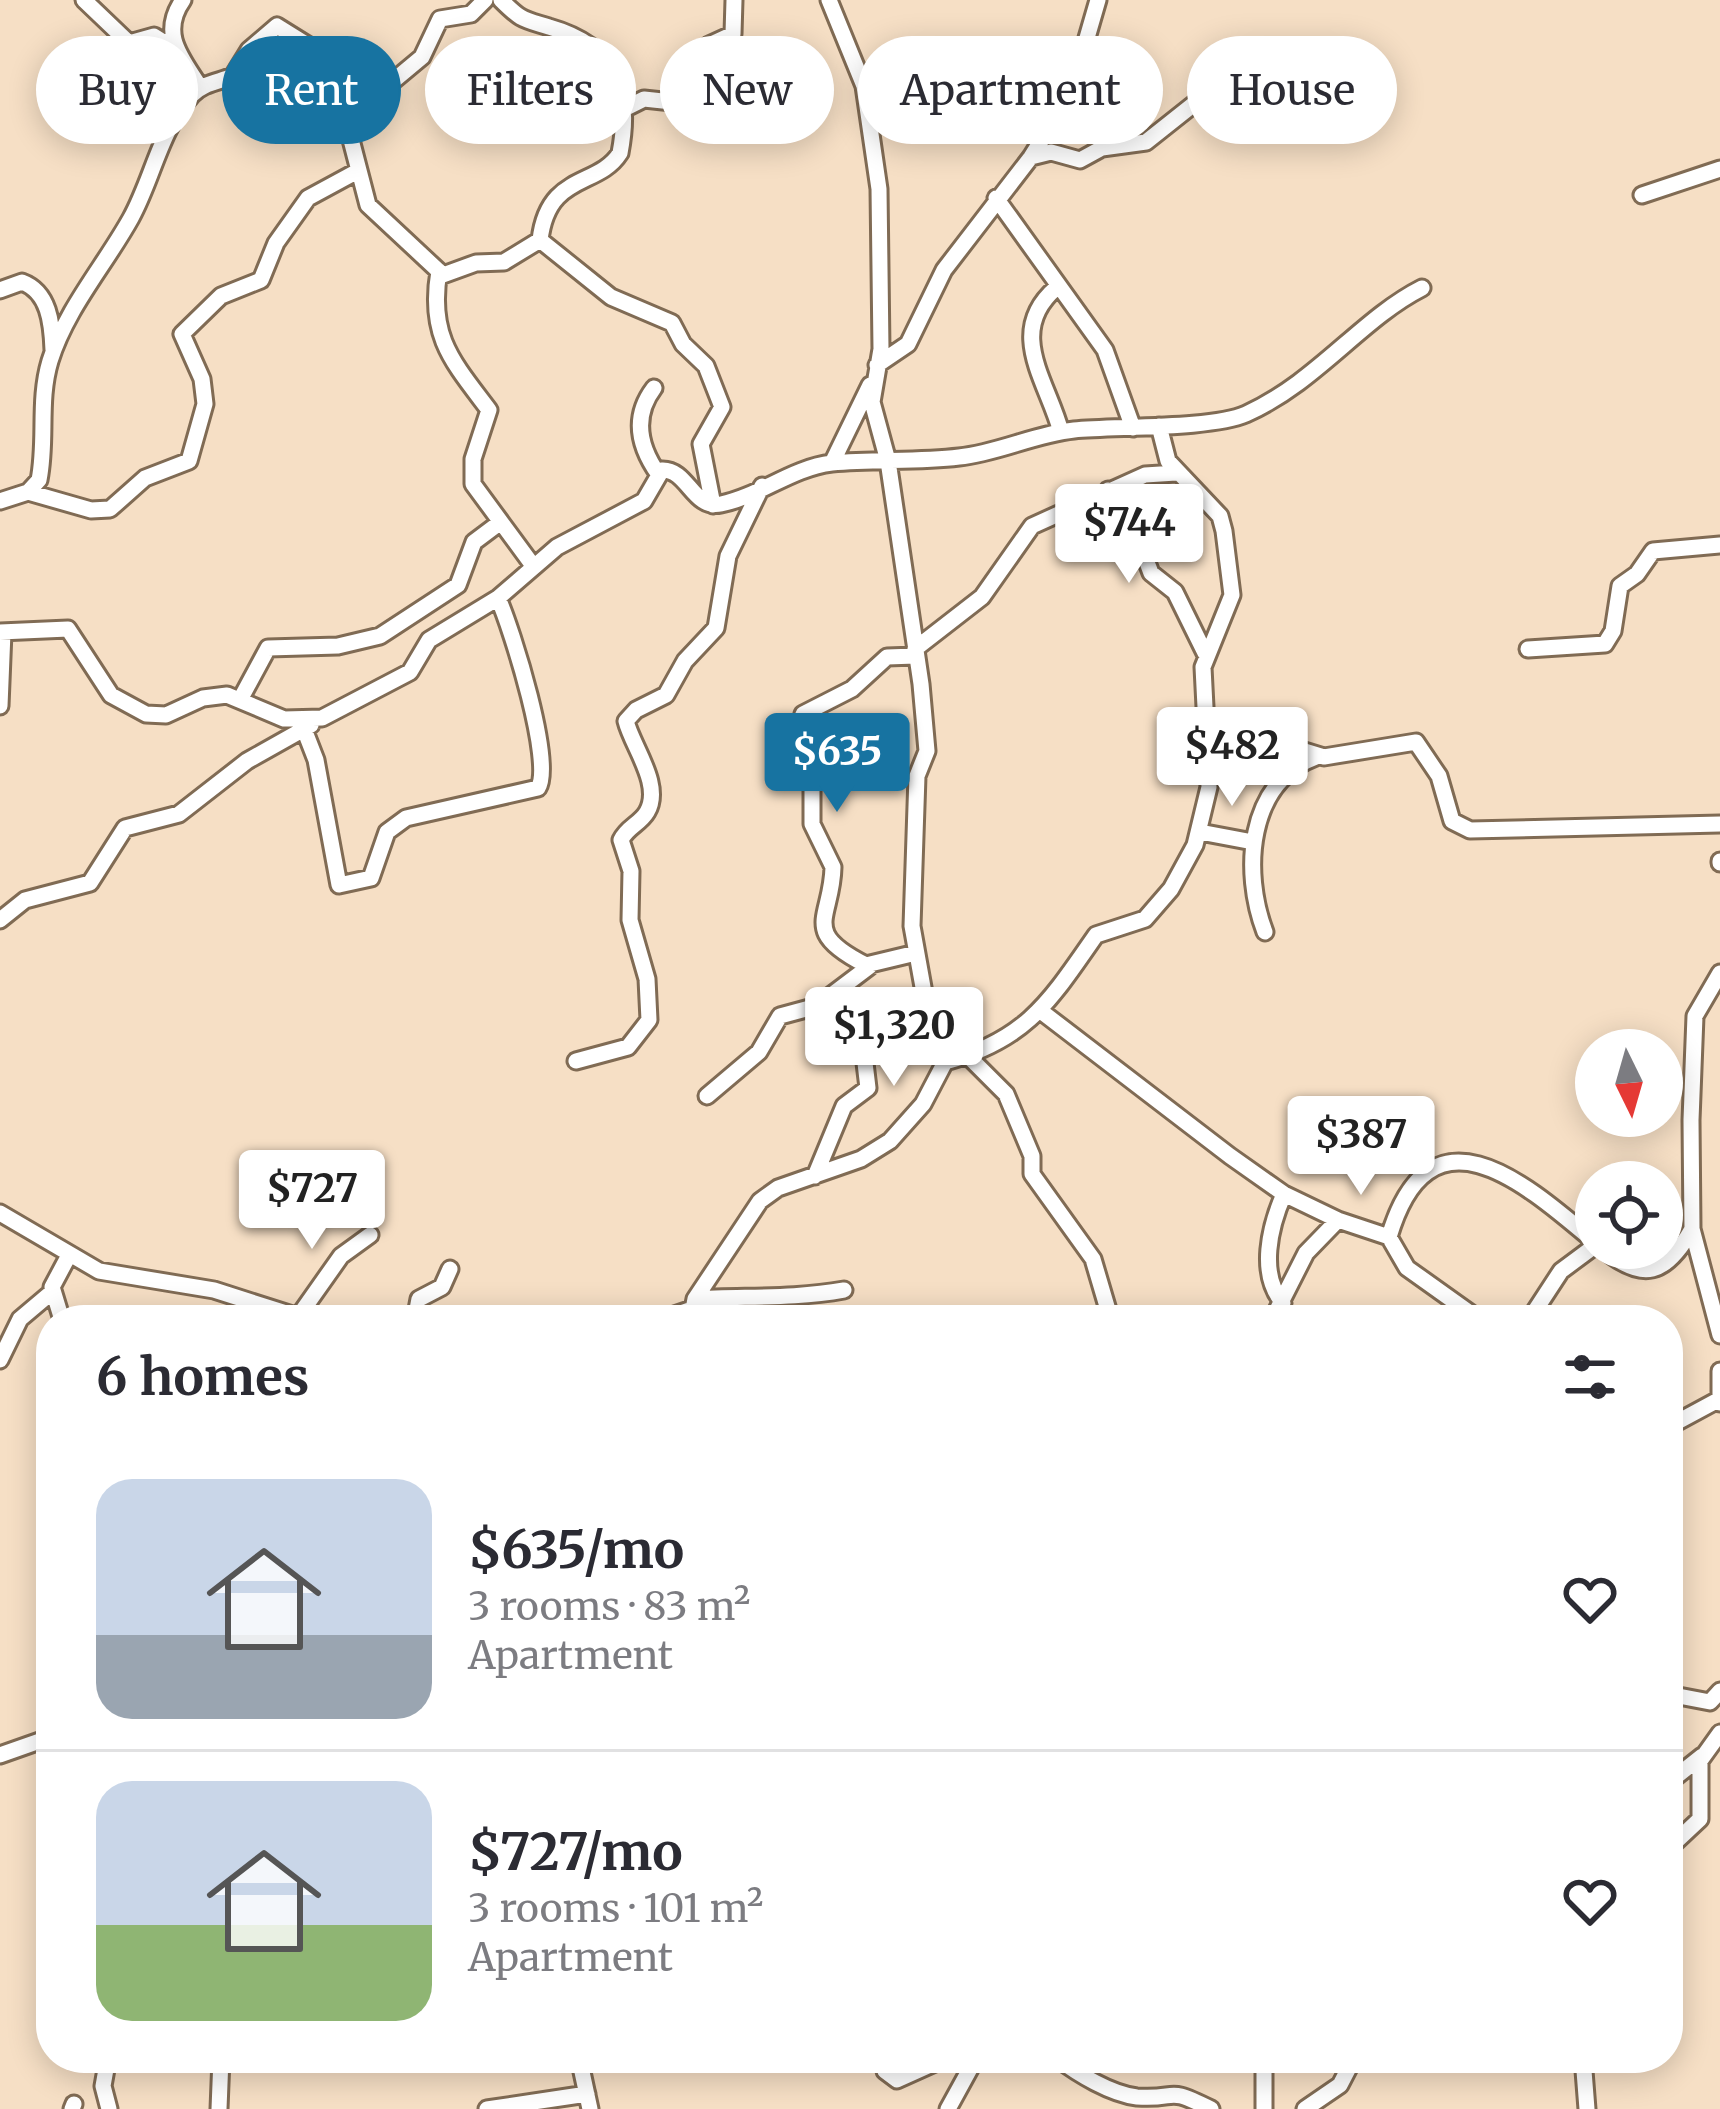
<!DOCTYPE html>
<meta charset="utf-8">
<style>
:root{--surface:#fff;--page:#f2f2f3;--text:#2b2b33;--muted:#7c7c81;--line:#e1e1e2;--accent:#1773a1}
body{margin:0;font-family:Merriweather,serif;background:var(--page);color:var(--text);height:100vh;display:flex;flex-direction:column;font-size:45px;white-space:nowrap}
*{box-sizing:border-box;margin:0}
p{font-size:39px;color:var(--muted)}
.icon{flex:none;width:66px;height:66px;fill:none;stroke:currentColor;stroke-width:2;stroke-linecap:round;stroke-linejoin:round}
.map{position:relative;flex:1;overflow:hidden}
.panel{position:absolute;left:36px;top:1305px;width:1647px;height:768px;display:flex;flex-direction:column;background:var(--surface);border-radius:48px;box-shadow:0 6px 30px #0003}
.panel>*{flex:none}
.hud{position:absolute;left:36px;top:36px;width:1650px;height:108px;display:flex;gap:24px}
.needle{width:78px;rotate:175deg}
.controls{position:absolute;left:1575px;top:1029px;display:grid;gap:24px}
.controls a{display:grid;place-items:center;width:108px;height:108px;border-radius:50%;background:var(--surface);box-shadow:0 6px 30px #0003;font-size:60px}
.price{position:absolute;translate:-50% -102px;padding:0 27px;border-radius:12px;background:#fff;color:#222;font-size:39px;line-height:78px;filter:drop-shadow(0 3px 6px #0008)}
.price::after{content:'';position:absolute;left:50%;top:72px;width:36px;height:27px;margin-left:-18px;background:inherit;clip-path:polygon(0 0,100% 0,50% 100%)}
.price.current{background:var(--accent);color:#fff}
ul{padding:0;list-style:none}
li{display:flex;align-items:center;gap:36px;height:300px;padding:0 60px}
li+li{border-top:3px solid var(--line)}
li span{display:grid;place-items:center;flex:none;width:336px;height:240px;border-radius:36px;color:#555}
li>.icon{margin-inline-start:auto}
span .icon{width:144px;height:144px;fill:#fffc;stroke-width:1}
li b{font-size:51px}
h2{display:flex;justify-content:space-between;align-items:center;height:144px;padding:0 60px;font-size:51px}
.chip{padding:0 42px;border-radius:54px;background:var(--surface);box-shadow:0 6px 30px #0003;font-size:42px;line-height:108px}
.chip.current{background:var(--accent);color:#fff}
.map>svg:first-child{display:block}
</style>
<div class="map">
<svg width="1720" height="2109" viewBox="0 0 1720 2109">
<rect width="100%" height="100%" fill="#f6dfc5"/>
<g fill="none" stroke-linecap="round" stroke-linejoin="round">
<g stroke="#806b54" stroke-width="21">
<path id="minor" d="M84,0L129,43L154,36L173,48
M183,0C159,34 182,58 200,87
M501,0C522,21 523,19 549,27C616,46 632,90 620,153C598,188 548,172 540,240
M339,99L360,97L392,82L422,57L440,19L471,14L485,0
M622,110L644,99L672,102L685,68L709,45L733,34L734,0
M1031,157L1051,152L1080,160L1102,148L1146,142L1238,69
M1642,195L1720,169
M996,198L1105,350L1133,428
M439,271C428,336 452,361 489,410L473,459V484L534,567
M1056,288C1005,332 1048,382 1061,432
M0,290L22,282C49,292 52,323 53,350
M877,365L908,344L944,270L1031,157L1071,93L1098,0
M654,388C632,417 639,447 659,475
M832,463L870,385
M1108,490L1117,521L1142,549L1151,573L1175,592L1205,653
M28,492L91,510L110,509L145,478L189,461L205,404L202,379L182,334L221,296L261,280L276,243L308,198L356,172
M0,501L28,492L39,480C47,440 38,401 50,361C66,309 105,265 131,218C153,178 160,130 192,95C203,83 219,82 233,76L249,50L277,26L330,59L368,205L443,275L476,263L504,262L540,240L611,297L672,323L683,344L706,366L722,407L701,444L713,505
M0,632L68,629L111,695L146,714L166,715L203,698L227,695L284,719L322,718L410,672L429,640L498,598L557,547L644,501L662,470C688,469 693,510 721,504C760,496 791,468 832,463C874,459 917,462 959,457C998,453 1035,434 1074,430C1116,426 1212,429 1246,414C1317,382 1361,319 1422,288
M915,649L982,597L1032,526L1145,475L1176,473
M1528,649L1605,644L1613,631L1620,586L1637,574L1653,551L1720,545
M915,656L887,657L852,689L803,714L796,744L812,784V824L833,867C832,919 799,931 866,965L916,953
M241,698L268,648L338,646L380,636L458,585L474,542L498,524
M0,706L3,632
M304,729L316,760L339,885L371,878L387,832L406,818L538,788C554,764 512,629 498,598
M1208,733L1236,730L1324,757L1416,742L1439,776L1452,821L1470,830L1720,824
M1200,832L1253,842
M1720,861V863
M0,920L25,900L90,883L125,828L179,814L247,761L311,725
M1265,932C1242,872 1247,783 1316,757
M1720,973L1695,1016L1691,1120L1692,1229L1720,1335
M1042,1012L1230,1156L1284,1194L1338,1220
M968,1056L1006,1094L1032,1156V1174L1093,1259L1111,1320
M576,1061L628,1047L649,1020L647,979L630,920L631,871L621,840C627,827 640,824 647,812C663,785 632,746 626,721L636,710L666,695L685,661L716,628L728,556L762,486
M945,1062C1027,1040 1050,1001 1096,935L1145,919L1171,889L1195,845L1209,787L1203,667L1232,595L1224,531L1220,516L1168,461L1159,426
M707,1096L759,1052L780,1016L817,1006L870,966
M815,1176L844,1106L868,1088L862,1038L845,986
M0,1213L99,1271L214,1290L308,1320
M1389,1237C1430,1098 1526,1184 1596,1243
M1602,1248C1643,1283 1666,1275 1692,1229
M695,1299C746,1296 794,1299 844,1290
M1283,1303C1258,1274 1270,1226 1284,1194
M298,1317L341,1256L370,1235
M62,1320L52,1287L68,1257
M415,1320L419,1299L442,1287L450,1269
M660,1320L692,1309
M691,1320L695,1299L760,1201L778,1188L861,1159L890,1141L923,1104L945,1062L941,1038L928,1015L912,926L917,776L927,751L921,684L888,461L872,402L881,349L879,189L864,86L829,0
M1272,1320L1306,1253L1338,1220L1389,1237L1407,1268L1480,1320
M1529,1320L1561,1271L1596,1245
M0,1360L20,1319L52,1292
M1720,1371V1403
M1668,1427L1718,1400
M1668,1694L1710,1702L1720,1691
M1668,1746V1774
M0,1755L51,1737
M1668,1783L1702,1756
M1668,1849L1700,1819V1761L1720,1733
M108,2058L103,2086L109,2109
M579,2058L590,2109
M885,2058V2071L897,2080L946,2058
M1057,2058C1078,2074 1111,2094 1137,2097C1181,2100 1163,2085 1211,2109
M1583,2058L1587,2109
M72,2109L74,2104
M219,2109L221,2058
M487,2109L587,2094
M948,2109L976,2058
M1264,2109V2058
M1305,2109L1340,2085L1354,2058"/>
</g>
<use href="#minor" stroke="#fff" stroke-width="15"/>
</g>
</svg>
<div class="controls">
<a><svg class="needle" viewBox="-14 -14 28 28"><path d="M0-13l5 13h-10z" fill="#e53935"/><path d="M0 13l5-13h-10z" fill="#7c7c81"/></svg></a>
<a><svg class="icon" aria-label="locate" viewBox="0 0 24 24"><circle cx="12" cy="12" r="6"/><path d="M12 2v4M12 18v4M2 12h4M18 12h4"/></svg></a>
</div>
<b class="price" style="left:1129px;top:586px">$744</b>
<b class="price" style="left:1232px;top:809px">$482</b>
<b class="price current" style="left:837px;top:815px">$635</b>
<b class="price" style="left:894px;top:1089px">$1,320</b>
<b class="price" style="left:1361px;top:1198px">$387</b>
<b class="price" style="left:312px;top:1252px">$727</b>
<div class="hud">
<a class="chip">Buy</a>
<a class="chip current">Rent</a>
<a class="chip">Filters</a>
<a class="chip">New</a>
<a class="chip">Apartment</a>
<a class="chip">House</a>
</div>
<section class="panel">
<h2>6 homes<svg class="icon" aria-label="filters" viewBox="0 0 24 24"><path d="M4 7h16M4 17h16"/><circle cx="9" cy="7" r="2"/><circle cx="15" cy="17" r="2"/></svg></h2>
<ul>
<li><span style="background:linear-gradient(#c9d6e8 65%,#9aa5b1 0)"><svg class="icon" aria-label="home" viewBox="0 0 24 24"><path d="M3 11l9-7 9 7M6 9v11h12V9"/></svg></span><div><b>$635/mo</b><p>3 rooms · 83 m²</p><p>Apartment</p></div><svg class="icon" aria-label="heart" viewBox="0 0 24 24"><path d="M12 20l-8-8c-3-5 5-10 8-4 3-6 11-1 8 4z"/></svg></li>
<li><span style="background:linear-gradient(#c9d6e8 60%,#8fb573 0)"><svg class="icon" aria-label="home" viewBox="0 0 24 24"><path d="M3 11l9-7 9 7M6 9v11h12V9"/></svg></span><div><b>$727/mo</b><p>3 rooms · 101 m²</p><p>Apartment</p></div><svg class="icon" aria-label="heart" viewBox="0 0 24 24"><path d="M12 20l-8-8c-3-5 5-10 8-4 3-6 11-1 8 4z"/></svg></li>
</ul>
</section>
</div>
